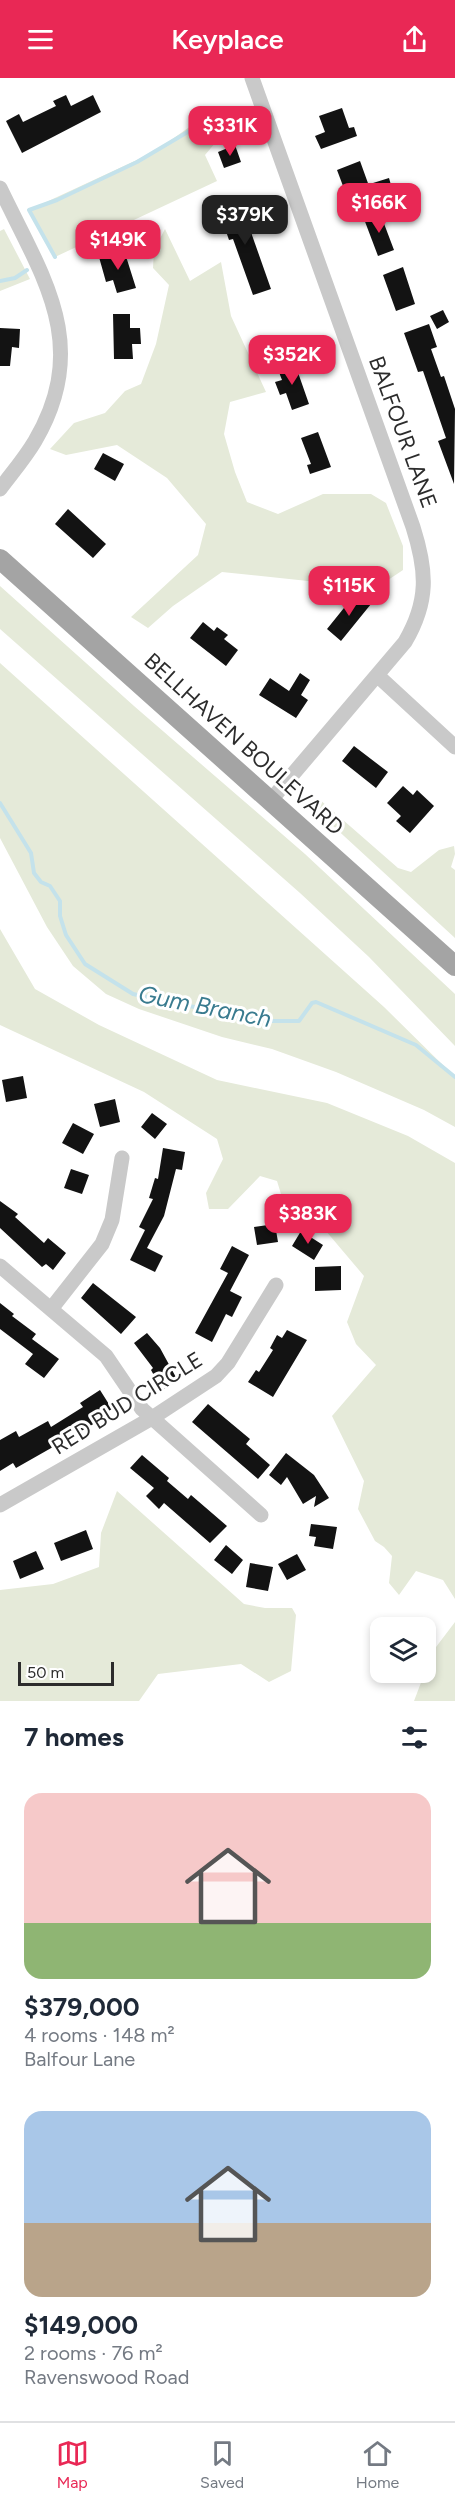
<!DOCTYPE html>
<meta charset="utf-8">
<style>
:root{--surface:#fff;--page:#f2f2f3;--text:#1f2937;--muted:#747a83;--line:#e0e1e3;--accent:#e92855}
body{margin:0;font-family:Figtree,sans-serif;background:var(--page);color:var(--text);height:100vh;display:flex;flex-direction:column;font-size:22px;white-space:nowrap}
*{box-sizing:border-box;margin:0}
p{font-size:20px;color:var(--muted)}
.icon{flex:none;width:33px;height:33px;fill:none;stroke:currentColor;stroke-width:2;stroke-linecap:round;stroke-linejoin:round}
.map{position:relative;height:1623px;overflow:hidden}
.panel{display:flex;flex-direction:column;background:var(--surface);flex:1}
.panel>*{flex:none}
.tools{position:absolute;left:370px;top:1539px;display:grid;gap:12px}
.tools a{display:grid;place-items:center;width:66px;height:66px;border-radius:12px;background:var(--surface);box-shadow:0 3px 9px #0003;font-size:30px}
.scale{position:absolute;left:18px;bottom:15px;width:96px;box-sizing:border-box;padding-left:6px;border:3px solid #2c2c2c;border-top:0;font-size:16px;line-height:21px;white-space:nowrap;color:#2c2c2c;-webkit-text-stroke:4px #fff;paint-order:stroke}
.price{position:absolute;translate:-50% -51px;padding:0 14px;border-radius:12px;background:var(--accent);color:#fff;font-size:20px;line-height:39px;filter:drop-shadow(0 2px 3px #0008)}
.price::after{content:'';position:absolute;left:50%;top:36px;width:18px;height:14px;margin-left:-9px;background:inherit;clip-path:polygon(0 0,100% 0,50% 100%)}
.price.current{background:#222;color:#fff}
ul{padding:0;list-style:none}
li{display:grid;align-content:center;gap:12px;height:318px;padding:0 24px}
li span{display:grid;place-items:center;height:186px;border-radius:18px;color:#555}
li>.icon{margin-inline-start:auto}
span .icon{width:108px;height:108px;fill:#fffc;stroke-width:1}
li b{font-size:26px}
h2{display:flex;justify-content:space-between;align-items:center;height:72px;padding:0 24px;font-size:26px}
header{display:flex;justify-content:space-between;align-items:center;height:78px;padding:0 24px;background:var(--accent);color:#fff;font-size:27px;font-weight:600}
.dock{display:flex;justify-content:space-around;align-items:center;height:84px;border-top:2px solid var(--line);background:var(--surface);font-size:16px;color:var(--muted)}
.dock a{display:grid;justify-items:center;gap:3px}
.dock .current{color:var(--accent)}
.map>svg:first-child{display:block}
</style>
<header><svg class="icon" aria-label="menu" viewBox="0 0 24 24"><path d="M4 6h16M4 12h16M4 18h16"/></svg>Keyplace<svg class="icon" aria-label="share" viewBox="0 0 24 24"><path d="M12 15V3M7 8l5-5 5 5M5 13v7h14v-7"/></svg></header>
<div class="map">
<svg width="455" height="1623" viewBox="0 0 455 1623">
<rect width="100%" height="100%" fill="#fff"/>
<path fill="#e5ead9" d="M234,33L243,39L241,50L216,64L205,77L217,103L55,179L29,132L154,74L205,38L212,34Z
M4,151L30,201L0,213V153Z
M165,151L190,203L221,184L231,238L266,314L230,324L224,356L235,394L247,424L278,436L323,416H371L386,425L403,468V492L385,504L336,506L222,494L173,528L148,550L131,539L198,477L206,446L167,400L117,367L66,377L50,371L74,345L105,335L125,313L141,306L156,266L169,207L153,190L154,172Z
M0,508L134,628L305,776L455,916V968L369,879L300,815L0,551Z
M0,585L384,929L455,999V1049L424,1032L336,994L272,971L222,959L139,931L106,916L73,888L47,849L0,760Z
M311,718L319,721L398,790L411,794L439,772L454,768L455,776L451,789L455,792V860L307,724V719Z
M0,851L35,911L99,947L217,1002L327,1025L408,1058L455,1085V1521L443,1502L416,1493L399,1517L389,1505L392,1478L384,1469L375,1463L358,1431L364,1403L332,1338L376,1287L356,1266L347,1244L364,1198L320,1146L281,1116L277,1103L260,1098L228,1131H209L206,1115L223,1081L217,1061L144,1014L0,947Z
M117,1413L244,1526L265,1530H292L296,1537L291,1593L269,1604L241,1586L158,1596L139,1623H0V1512L53,1506L99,1489L101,1455Z
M455,1544V1623H414L433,1573Z"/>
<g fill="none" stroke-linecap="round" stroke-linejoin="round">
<path stroke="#c4e2eb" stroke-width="4" d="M55,179L29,132L57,122L137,84L213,39H243
M0,203L15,200L27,192
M0,725L31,775L34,795L41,804L50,808L60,823V838L66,857L85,886L133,916L260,943H299L312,925L316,924L416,967L455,999"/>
</g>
<path fill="#131313" d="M66,17L71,28L93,17L101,34L22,75L6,43L19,36L23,44L56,28L53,23Z
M342,30L349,50L354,49L357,58L321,71L315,58L325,54L319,38Z
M235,67L241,84L224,90L218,74Z
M360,83L369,108L346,116L337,92Z
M389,100L393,114L378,118L373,105Z
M240,123L271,211L253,217L233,161L229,162L218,130Z
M380,135L394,172L378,178L364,141Z
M124,172L136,210L117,215L113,202L106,204L99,179Z
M403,189L415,226L396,233L383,197Z
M443,232L449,244L437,251L430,238Z
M113,236H130V250H140L141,266H132L133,281H114Z
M429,246L437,269L431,271L441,299L444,298L455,331L454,406L438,363L446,360L423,293L418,294L404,255Z
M0,250L20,251L19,270L12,269L10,288H0Z
M294,283L309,326L292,332L286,315L280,317L275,304L282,302L277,289Z
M318,354L331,389L310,396L307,387L311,386L301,360Z
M103,375L124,386L115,403L94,391Z
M68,431L106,466L93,480L55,446Z
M356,515L371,526L341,563L327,551Z
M203,544L214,553L217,549L228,557L224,561L238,572L226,588L190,560Z
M300,595L310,602L301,617L308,622L296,640L259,617L270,600L289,613Z
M354,668L388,694L376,710L342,683Z
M403,708L413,717L417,712L434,728L410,755L396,743L401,738L387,725Z
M23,998L27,1020L6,1024L2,1002Z
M115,1021L120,1044L100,1049L94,1026Z
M152,1035L167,1046L155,1061L141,1049Z
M73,1045L94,1056L83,1076L62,1065Z
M163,1070L185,1074L182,1092L176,1091L164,1138L147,1170L163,1178L155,1194L130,1182L145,1152L139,1149L153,1121L149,1120L155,1100L158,1101Z
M71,1091L89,1097L82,1116L64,1110Z
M0,1123L18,1136L15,1139L44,1165L48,1160L66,1175L53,1192L46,1186L42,1189L0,1150Z
M275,1146L278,1164L257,1167L254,1149Z
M301,1153L323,1167L314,1182L292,1168Z
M232,1168L249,1177L230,1213L242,1219L232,1239L226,1236L212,1264L195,1255L228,1195L220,1191Z
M341,1188V1212L315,1213V1189Z
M93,1205L136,1239L121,1256L81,1220Z
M0,1225L14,1236L12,1238L36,1256L32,1261L59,1281L44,1300L25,1286L33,1276L0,1251Z
M287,1252L307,1262L273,1319L248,1304L256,1292L259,1294L273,1272L270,1270L277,1257L282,1260Z
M147,1255L160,1270L178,1303L162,1312L151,1292L153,1290L134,1265Z
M100,1312L112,1331L102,1337L104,1340L16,1390L13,1385L0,1393V1362L16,1353L19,1359L48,1343L51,1349L83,1329L80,1325Z
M208,1326L250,1361L246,1366L270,1387L258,1401L192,1344Z
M286,1375L314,1397L329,1420L314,1429L316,1418L303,1426L287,1399L281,1407L269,1397Z
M142,1377L169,1400L167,1403L188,1421L191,1417L227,1448L210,1465L164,1425L159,1431L146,1418L154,1410L130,1390Z
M311,1446L337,1449L333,1471L314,1468L316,1459L309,1458Z
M86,1452L93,1471L61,1483L54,1465Z
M226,1467L243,1482L232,1496L214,1482Z
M36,1473L44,1491L20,1501L13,1483Z
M297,1476L306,1492L287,1502L278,1486Z
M250,1485L273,1489L268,1513L246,1509Z"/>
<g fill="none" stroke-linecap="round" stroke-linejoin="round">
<path stroke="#c9c9c9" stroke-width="15" d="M252,0L413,449C427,493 429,523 405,564L271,722
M0,110C42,198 92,266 35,363C25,380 12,395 0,411
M378,598L455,669
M0,1188L106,1278L142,1331L261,1437
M51,1231L102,1166L112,1142L122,1080
M0,1427L152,1340L216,1298L228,1285L276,1207"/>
<path stroke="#a4a4a4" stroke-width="20" d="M0,481L455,888"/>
</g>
<g text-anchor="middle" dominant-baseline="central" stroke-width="6" stroke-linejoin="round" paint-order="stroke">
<g font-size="22" fill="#2c2c2c" stroke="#fff">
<text transform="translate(403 354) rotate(70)">BALFOUR LANE</text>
<text transform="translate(244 666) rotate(42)">BELLHAVEN BOULEVARD</text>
<text transform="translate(127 1325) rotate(-32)">RED BUD CIRCLE</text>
</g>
<g font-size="24" font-style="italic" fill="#397b8f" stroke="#fff">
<text transform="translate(205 928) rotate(11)">Gum Branch</text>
</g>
</g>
</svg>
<div class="tools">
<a><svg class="icon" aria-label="layers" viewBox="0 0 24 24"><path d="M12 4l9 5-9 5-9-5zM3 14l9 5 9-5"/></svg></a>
</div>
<div class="scale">50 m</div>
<b class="price" style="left:230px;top:79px">$331K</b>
<b class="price" style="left:379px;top:156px">$166K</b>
<b class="price current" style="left:245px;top:168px">$379K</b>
<b class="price" style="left:118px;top:193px">$149K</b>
<b class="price" style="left:292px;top:308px">$352K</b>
<b class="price" style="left:349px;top:539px">$115K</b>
<b class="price" style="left:308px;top:1167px">$383K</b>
</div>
<section class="panel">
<h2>7 homes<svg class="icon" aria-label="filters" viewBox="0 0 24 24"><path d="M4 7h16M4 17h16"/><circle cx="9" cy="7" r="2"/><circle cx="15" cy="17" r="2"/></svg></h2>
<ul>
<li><span style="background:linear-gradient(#f6c9c9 70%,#8fb573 0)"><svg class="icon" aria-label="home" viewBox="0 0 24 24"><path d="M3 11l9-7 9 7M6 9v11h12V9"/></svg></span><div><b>$379,000</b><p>4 rooms · 148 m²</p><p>Balfour Lane</p></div></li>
<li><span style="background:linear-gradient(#a9c7e8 60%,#b9a48a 0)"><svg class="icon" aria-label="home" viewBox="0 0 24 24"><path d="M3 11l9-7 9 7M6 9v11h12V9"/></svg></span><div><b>$149,000</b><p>2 rooms · 76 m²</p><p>Ravenswood Road</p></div></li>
</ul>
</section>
<nav class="dock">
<a class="current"><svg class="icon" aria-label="map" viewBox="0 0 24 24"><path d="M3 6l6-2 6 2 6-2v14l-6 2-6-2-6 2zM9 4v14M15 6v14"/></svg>Map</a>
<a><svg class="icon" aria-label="saved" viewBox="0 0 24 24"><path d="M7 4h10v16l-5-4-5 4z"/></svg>Saved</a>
<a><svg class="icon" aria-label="home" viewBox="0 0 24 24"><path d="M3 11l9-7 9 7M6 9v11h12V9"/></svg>Home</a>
</nav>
